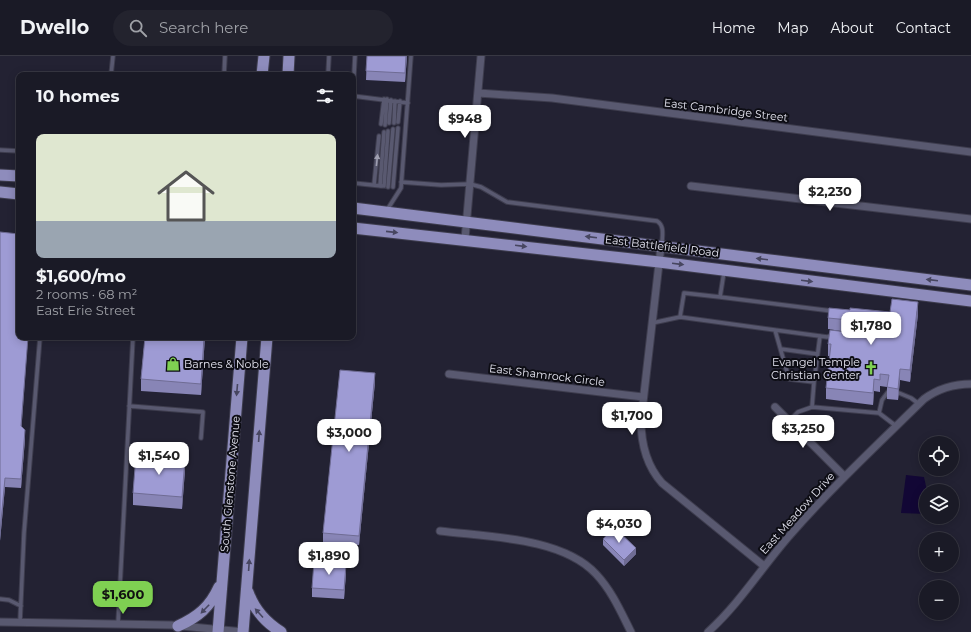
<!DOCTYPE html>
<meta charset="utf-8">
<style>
:root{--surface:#1a1a26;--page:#23232e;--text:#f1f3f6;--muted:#9fa1a7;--line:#383843;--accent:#7fd052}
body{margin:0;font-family:Montserrat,sans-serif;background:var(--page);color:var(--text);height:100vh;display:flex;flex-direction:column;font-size:15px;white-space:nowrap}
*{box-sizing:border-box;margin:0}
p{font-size:13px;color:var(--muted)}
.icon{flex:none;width:22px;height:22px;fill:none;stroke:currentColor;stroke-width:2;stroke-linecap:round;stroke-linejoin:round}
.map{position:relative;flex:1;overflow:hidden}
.details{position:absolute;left:16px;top:16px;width:340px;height:268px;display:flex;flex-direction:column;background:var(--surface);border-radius:8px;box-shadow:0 2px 10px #0003,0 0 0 1px var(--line)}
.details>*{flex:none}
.buttons{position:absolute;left:919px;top:380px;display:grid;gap:8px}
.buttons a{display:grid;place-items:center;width:40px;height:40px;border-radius:50%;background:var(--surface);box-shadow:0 2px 10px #0003,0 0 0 1px var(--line);font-size:20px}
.price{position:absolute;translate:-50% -34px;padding:0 9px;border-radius:8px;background:#fff;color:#222;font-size:13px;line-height:26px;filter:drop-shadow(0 1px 2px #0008)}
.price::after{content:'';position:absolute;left:50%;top:24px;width:12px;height:9px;margin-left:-6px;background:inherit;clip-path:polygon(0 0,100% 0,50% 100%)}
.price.active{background:var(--accent);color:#111}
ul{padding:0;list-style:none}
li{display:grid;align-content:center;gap:8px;height:212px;padding:0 20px}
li+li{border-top:1px solid var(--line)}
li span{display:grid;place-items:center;height:124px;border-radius:8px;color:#555}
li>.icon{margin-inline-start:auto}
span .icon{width:72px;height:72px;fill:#fffc;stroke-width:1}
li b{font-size:17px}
h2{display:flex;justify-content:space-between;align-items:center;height:48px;padding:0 20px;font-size:17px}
header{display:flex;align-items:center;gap:24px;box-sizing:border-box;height:56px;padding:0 20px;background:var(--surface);border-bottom:1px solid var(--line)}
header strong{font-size:19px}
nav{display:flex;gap:22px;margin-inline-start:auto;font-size:14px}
.search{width:280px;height:36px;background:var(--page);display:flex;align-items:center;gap:10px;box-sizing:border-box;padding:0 14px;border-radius:22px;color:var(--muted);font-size:15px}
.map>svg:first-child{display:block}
</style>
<header>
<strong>Dwello</strong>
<div class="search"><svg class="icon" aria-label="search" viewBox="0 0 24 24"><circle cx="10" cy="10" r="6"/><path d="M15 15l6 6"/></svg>Search here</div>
<nav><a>Home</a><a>Map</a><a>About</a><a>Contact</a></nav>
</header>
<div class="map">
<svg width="971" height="576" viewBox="0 0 971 576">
<rect width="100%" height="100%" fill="#232233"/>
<path fill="#120735" d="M906,419L924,421L927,435L926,458L901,457Z"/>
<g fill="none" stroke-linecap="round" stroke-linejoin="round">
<g stroke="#3e3d4e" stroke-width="5.5">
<path id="service" d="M111,19L113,0
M224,19L225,0
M328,19L329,0
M353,37L355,0
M353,40L408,47
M398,66L400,45
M389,67L391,44
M394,67L395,45
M381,68L384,43
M385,69L387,43
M0,94L19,95
M401,126L441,129L470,128L481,131L507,146L657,165C665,170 662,180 662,188
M353,127L382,130
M374,129L379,80
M380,130L384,76
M384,130L388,75
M388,131L393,73
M393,131L398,72
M387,154L401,132L411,0
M720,241L832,255
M680,261L827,281L832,279
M652,267L680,261L684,237L720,241L724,216
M775,274L789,323L814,326L820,280
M781,293L817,298
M814,326L812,351L879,357L896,370
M899,337L911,342L919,348
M129,350L203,356L201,382
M879,357L882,344L888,336
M789,365L798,356L812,351
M0,543L9,544L21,550
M20,566L24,477L40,281
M118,568L133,281"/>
</g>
<g stroke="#3e3d4e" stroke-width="9">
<path id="minor" d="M478,37L552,42L971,96
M691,130L971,163
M465,183L481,0
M661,190L641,364C641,388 646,409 662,427L764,510
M449,318L643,341
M775,351L844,420
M440,475C487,481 562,481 596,518C612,535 621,556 631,576
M0,566L171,569L244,576
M708,576C740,547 762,511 790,479C832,431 878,388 924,343C939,332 953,328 971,328"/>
</g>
<g stroke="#3e3d4e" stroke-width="13">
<path id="primary" d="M262,19L264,0
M288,19L289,0
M0,119L19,120
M0,136L19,138
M353,152L971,229
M353,172L659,206L971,245
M248,536C254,553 265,566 281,576
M178,570C198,561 210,551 219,531
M218,576L242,281
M243,576L267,281"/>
</g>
<use href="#service" stroke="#595970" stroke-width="3.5"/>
<use href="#minor" stroke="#595970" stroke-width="7"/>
<use href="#primary" stroke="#8e8cbc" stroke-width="11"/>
</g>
<path fill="#8885b6" d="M367,0H407L405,26L366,24Z
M0,176L21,371L25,383L21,432L5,431L0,485Z
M850,254L918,258L910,326L900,324L898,344L887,343V331L880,330V336L874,335L873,349L826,343V332L830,300H828V288L847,276L828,273V262Z
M145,281H205L201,339L141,335V323Z
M375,326L359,489L323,486V477Z
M185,414L182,453L133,449V437Z
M603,483L636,498L624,510L603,489Z
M346,517L344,543L312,541V532Z"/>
<path fill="#6f6c94" d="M406,0H407L405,26V17Z
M918,246V258L910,326V314Z
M28,281L21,379V370Z
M204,281H205L201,339V328Z
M900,313V324L898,344V333Z
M375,317V326L359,489V480Z
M874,323V335L873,349V337Z
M25,374V383L21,432V423Z
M185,403V414L182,453V441Z
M5,422V431L0,485V476Z
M636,492V498L624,510V504Z
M346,508V517L344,543V534Z"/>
<path fill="#9e9bd4" stroke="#6f6c94" d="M367,0H406L405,17L366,15Z
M0,176L19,178V281H28L21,370L25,374L21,423L5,422L0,476Z
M892,243L918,246L910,314L900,313L898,333L887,331L889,319L880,318V324L874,323L873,337L826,332L831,288H828L830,274L847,276L849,264L828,262L829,252L850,254V252L890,256Z
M145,281H204L201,328L141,323Z
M340,314L375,317L359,480L323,477Z
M136,399L185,403L182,441L133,437Z
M614,471L636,492L624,504L603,483Z
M314,506L346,508L344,534L312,532Z"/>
<defs><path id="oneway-solid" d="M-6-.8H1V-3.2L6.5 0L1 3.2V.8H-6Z"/></defs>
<use fill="#9f9fb0" href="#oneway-solid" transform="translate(377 104) rotate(-84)"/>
<g fill="#474660">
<use href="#oneway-solid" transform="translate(392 176) rotate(6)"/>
<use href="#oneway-solid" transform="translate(591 181) rotate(-173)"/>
<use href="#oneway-solid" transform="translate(521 190) rotate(7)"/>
<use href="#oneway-solid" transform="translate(762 203) rotate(-173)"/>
<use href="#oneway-solid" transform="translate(678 208) rotate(7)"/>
<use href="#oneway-solid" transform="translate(932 224) rotate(-173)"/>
<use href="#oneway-solid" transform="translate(807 225) rotate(7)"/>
<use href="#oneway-solid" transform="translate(237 334) rotate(95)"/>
<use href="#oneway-solid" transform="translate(259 380) rotate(-86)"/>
<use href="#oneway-solid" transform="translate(249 509) rotate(-86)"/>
<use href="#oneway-solid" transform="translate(205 553) rotate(134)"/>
<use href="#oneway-solid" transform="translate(259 557) rotate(-132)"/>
</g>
<defs>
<g id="shop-bare" transform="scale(1.08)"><path d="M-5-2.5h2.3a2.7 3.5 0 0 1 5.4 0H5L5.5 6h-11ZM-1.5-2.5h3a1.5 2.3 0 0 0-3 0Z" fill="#7fd052" stroke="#0d0d14" stroke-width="2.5" paint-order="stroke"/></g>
<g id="church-bare" transform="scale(1.08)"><path d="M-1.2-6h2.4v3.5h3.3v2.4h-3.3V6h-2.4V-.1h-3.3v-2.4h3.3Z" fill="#7fd052" stroke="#0d0d14" stroke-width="2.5" paint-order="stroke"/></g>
</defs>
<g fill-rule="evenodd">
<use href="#shop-bare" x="173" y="308"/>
<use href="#church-bare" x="871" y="312"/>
</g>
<g text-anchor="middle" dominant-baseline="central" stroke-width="4" stroke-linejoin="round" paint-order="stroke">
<g font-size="11" fill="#e5e5f1" stroke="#0d0d14">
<text transform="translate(726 54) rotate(7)">East Cambridge Street</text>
<text transform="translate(662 190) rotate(7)">East Battlefield Road</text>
<text transform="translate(547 319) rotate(7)">East Shamrock Circle</text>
<text transform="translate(230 428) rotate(-85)">South Glenstone Avenue</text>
<text transform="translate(797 457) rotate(-48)">East Meadow Drive</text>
</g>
<g font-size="11" fill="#e5e5f1" stroke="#0d0d14" text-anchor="end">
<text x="860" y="306">Evangel Temple<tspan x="860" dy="13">Christian Center</tspan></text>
<text x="184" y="308" text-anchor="start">Barnes &amp; Noble</text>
</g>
</g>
</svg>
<div class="buttons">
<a><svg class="icon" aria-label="locate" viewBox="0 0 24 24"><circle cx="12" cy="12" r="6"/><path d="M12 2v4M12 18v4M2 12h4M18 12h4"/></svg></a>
<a><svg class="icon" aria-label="layers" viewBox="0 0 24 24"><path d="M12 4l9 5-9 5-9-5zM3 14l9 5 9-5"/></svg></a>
<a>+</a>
<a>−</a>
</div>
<b class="price" style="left:465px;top:83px">$948</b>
<b class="price" style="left:830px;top:156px">$2,230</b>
<b class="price" style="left:871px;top:290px">$1,780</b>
<b class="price" style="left:632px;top:380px">$1,700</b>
<b class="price" style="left:803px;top:393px">$3,250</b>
<b class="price" style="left:349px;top:397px">$3,000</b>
<b class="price" style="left:159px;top:420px">$1,540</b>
<b class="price" style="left:619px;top:488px">$4,030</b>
<b class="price" style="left:329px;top:520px">$1,890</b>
<b class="price active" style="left:123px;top:559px">$1,600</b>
<section class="details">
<h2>10 homes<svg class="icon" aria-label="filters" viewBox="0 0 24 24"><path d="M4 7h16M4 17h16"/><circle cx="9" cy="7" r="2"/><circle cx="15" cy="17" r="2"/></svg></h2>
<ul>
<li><span style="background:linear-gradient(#dfe7d0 70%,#9aa5b1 0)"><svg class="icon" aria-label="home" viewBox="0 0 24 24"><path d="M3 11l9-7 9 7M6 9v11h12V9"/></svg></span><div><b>$1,600/mo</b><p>2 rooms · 68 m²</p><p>East Erie Street</p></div></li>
</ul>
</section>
</div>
